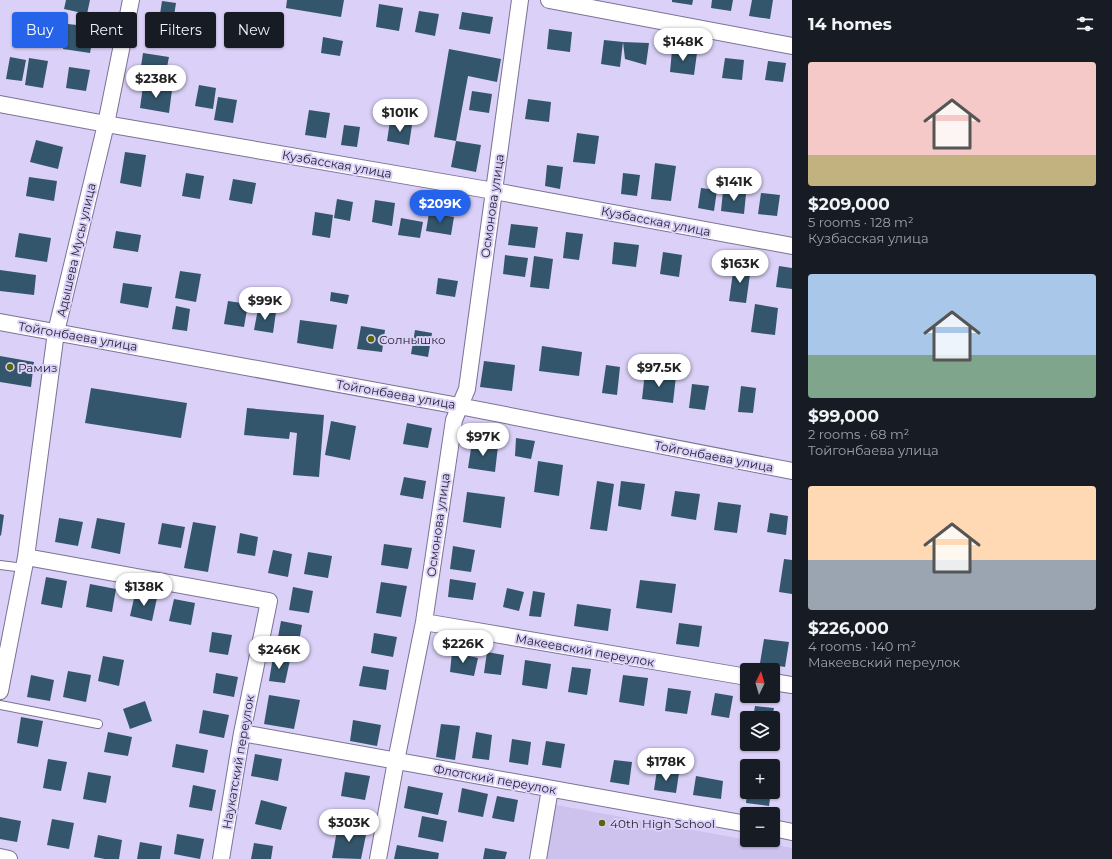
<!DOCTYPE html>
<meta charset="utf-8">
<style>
:root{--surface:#171b24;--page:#242831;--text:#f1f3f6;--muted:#9ea1a6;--accent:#2563eb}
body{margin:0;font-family:Montserrat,sans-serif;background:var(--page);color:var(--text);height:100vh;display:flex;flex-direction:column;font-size:15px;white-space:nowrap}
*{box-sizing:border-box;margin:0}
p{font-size:13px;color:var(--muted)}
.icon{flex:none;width:22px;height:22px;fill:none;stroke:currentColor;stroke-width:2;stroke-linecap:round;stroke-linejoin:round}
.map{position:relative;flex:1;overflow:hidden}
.drawer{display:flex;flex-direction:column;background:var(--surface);width:320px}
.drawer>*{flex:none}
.hud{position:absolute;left:12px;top:12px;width:380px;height:36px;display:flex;gap:8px}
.needle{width:26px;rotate:5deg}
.fabs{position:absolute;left:740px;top:663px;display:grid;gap:8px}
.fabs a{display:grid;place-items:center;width:40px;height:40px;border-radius:4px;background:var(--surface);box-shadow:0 1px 3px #0004;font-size:20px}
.price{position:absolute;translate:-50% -34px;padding:0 9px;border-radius:14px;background:#fff;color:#222;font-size:13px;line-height:26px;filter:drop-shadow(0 1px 2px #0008)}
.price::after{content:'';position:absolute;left:50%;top:24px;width:12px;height:9px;margin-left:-6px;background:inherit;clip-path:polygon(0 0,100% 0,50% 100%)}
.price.on{background:var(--accent);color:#fff}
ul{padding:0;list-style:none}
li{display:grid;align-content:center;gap:8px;height:212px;padding:0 16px}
li span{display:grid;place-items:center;height:124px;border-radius:4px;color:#555}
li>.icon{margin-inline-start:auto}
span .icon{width:72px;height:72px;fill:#fffc;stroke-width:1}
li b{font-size:17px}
h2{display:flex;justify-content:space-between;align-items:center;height:48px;padding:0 16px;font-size:17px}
.tag{padding:0 14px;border-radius:4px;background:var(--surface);box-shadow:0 1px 3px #0004;font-size:14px;line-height:36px}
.tag.on{background:var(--accent);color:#fff}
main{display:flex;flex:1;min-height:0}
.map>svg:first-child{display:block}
</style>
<main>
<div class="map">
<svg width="792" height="859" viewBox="0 0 792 859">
<rect width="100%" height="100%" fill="#dbd1f8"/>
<path fill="#cdc1ed" d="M556,805L792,848V859H546Z"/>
<path fill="#34566c" d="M66,0H90L87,14L64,9Z
M287,0H344L341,17L286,8Z
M672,0H693L692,5L672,2Z
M712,0H733L731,11L711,8Z
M752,0H773L770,19L749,16Z
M162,1L176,3L174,16L191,19L187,44L151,38L155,14H160Z
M379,4L403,8L399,31L376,27Z
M419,11L439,14L435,36L415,32Z
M462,12L493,17L490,34L459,29Z
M68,24L95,27L90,53L63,49Z
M549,29L572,32L570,52L547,49Z
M323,37L343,41L340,56L321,53Z
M604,40L623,42L620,67L601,64Z
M623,42L649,43L646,65L625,59Z
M449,49L501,59L497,82L468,76L456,141L434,137Z
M672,50L697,53L694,75L670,72Z
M143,53L169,57L165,77L140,73Z
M10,57L26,60L22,81L6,79Z
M29,58L48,61L43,88L25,85Z
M725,58L744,60L742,80L722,78Z
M768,61L786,63L783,82L765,80Z
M69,67L90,70L86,91L66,88Z
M199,85L216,88L213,109L195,106Z
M143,86L172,90L169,113L140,108Z
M472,91L492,94L489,113L469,110Z
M218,97L237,100L233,123L214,120Z
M528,99L551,102L549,122L525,119Z
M309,110L330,113L326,138L305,135Z
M390,121L412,125L409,145L387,141Z
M344,125L360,127L357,147L341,145Z
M577,133L599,136L595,164L573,162Z
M36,140L63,147L58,169L30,162Z
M456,141L481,145L476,172L451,167Z
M125,152L146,155L141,187L120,183Z
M655,163L676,166L671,201L651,199Z
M547,165L563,167L560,189L545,186Z
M186,173L204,176L200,199L182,196Z
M623,173L640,175L637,196L621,194Z
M29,177L57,181L54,201L26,196Z
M233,179L256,183L252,204L229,200Z
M701,188L717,190L714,211L698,208Z
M723,191L746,194L744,214L721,211Z
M761,193L780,195L777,216L758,214Z
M337,199L353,202L350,221L334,218Z
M375,200L395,203L392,226L372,222Z
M315,212L333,215L330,238L312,235Z
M429,213L454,217L451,235L426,231Z
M401,218L423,222L420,238L398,235Z
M511,224L538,227L535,248L508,245Z
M116,231L141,235L138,252L113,248Z
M566,232L583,234L579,260L563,258Z
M19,233L51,238L47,262L15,257Z
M614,242L639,245L636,267L612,264Z
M663,252L682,255L679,277L660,274Z
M505,255L528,258L525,277L503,274Z
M534,256L553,259L549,289L530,287Z
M734,265L751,267L746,303L729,301Z
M779,266L792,268V289L776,287Z
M0,270L36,275L34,295L0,291Z
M180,271L201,274L196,302L175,298Z
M438,278L458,281L455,297L436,294Z
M123,283L152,287L148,308L120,303Z
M331,292L349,295L347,304L330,301Z
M228,301L248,304L244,327L224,324Z
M755,304L778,308L775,335L751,332Z
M176,306L190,309L187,331L172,329Z
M258,309L276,312L273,333L254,330Z
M300,320L337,325L333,349L297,343Z
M361,326L385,330L382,352L357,349Z
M415,330L432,333L428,357L411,354Z
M542,346L582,352L579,376L539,371Z
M0,356L34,362L31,387L0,382Z
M484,361L515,365L512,391L480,387Z
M606,365L620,367L617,395L602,393Z
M645,372L676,376L673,403L642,399Z
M692,384L709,386L705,410L689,408Z
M741,386L756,388L753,413L738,412Z
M91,388L187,403L181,438L85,423Z
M247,408L324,415L319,477L293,475L297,433L290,432L289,439L244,435Z
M331,421L356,426L350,460L325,455Z
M407,423L432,428L428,448L403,444Z
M516,438L535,441L531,459L515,456Z
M472,442L498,446L495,472L468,468Z
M538,461L563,465L559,496L534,492Z
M404,477L426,481L423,499L400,495Z
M597,481L614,484L607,531L590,529Z
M621,481L645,484L641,510L618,506Z
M675,491L700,494L696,520L671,516Z
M467,492L505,497L501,528L463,522Z
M718,502L741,505L737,533L714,530Z
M770,513L788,516L786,535L767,532Z
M0,514L4,515L1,536L0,535Z
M59,518L83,522L78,546L55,542Z
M97,518L125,523L120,554L91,548Z
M193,522L216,526L208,572L184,568Z
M162,523L185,527L181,548L158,544Z
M240,533L258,537L255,556L237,553Z
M384,544L412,548L408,569L381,565Z
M453,546L475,550L471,572L450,569Z
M273,550L292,554L288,577L268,573Z
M308,552L332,556L328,578L304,574Z
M784,559L792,560V594L779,592Z
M46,577L67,581L62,608L41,604Z
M450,579L476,583L473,600L448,597Z
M640,580L676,584L672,613L636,608Z
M381,582L407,586L401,617L376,613Z
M90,584L116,589L112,612L86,607Z
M293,587L313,591L309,613L289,610Z
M507,588L524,592L519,611L503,607Z
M533,591L545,593L541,617L529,616Z
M135,594L157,598L152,621L130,616Z
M174,599L195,603L191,625L169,621Z
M577,604L611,609L608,631L574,626Z
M281,621L302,625L297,652L276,648Z
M679,623L702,626L699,647L676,644Z
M212,632L232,635L228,655L209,652Z
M374,633L397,637L393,657L371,653Z
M764,639L789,642L785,667L760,663Z
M452,652L478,658L474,676L450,672Z
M487,652L504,655L501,675L484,673Z
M103,656L124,660L119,686L98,681Z
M273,657L290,660L285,683L269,681Z
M525,660L551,664L547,689L522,685Z
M363,666L389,670L386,690L359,686Z
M572,667L591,669L587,695L568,692Z
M68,671L91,675L86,702L63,697Z
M216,673L238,677L234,697L213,693Z
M31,675L54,680L50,701L27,697Z
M623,675L648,678L644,706L619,702Z
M668,688L691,691L687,714L665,711Z
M715,693L733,696L729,718L711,715Z
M269,695L300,700L294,729L264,724Z
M145,701L152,721L130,729L123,709Z
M755,706L774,708L772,718H753Z
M203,710L229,715L224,738L199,733Z
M21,717L43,721L38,747L17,743Z
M353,720L381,725L377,746L350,741Z
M441,724L460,726L455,760L436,757Z
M108,732L132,737L128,756L104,752Z
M476,732L492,735L489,760L472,758Z
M512,739L531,742L528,765L509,762Z
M546,741L565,744L561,768L542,765Z
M176,744L208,750L204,773L172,767Z
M255,754L282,759L278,781L251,776Z
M48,759L67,762L61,791L43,788Z
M614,760L632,762L629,785L610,782Z
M657,770L679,773L676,793L654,790Z
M88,772L111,776L106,803L83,799Z
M345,772L370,776L365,800L341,796Z
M696,776L723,781L721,799L693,795Z
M193,785L216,790L212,811L189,807Z
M408,786L443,793L438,815L404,808Z
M462,788L488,794L483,817L458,812Z
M747,792H771L769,806L746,803Z
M497,796L518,800L514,822L492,818Z
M261,800L287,807L281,830L255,824Z
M422,816L447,821L443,842L418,837Z
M0,817L21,821L17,842L0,839Z
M52,819L74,823L69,849L47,845Z
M338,825L367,830L361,859L332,858Z
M177,834L204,839L200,859L174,854Z
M98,835L122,840L119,859H105L94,857Z
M140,842L162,846L160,859H137Z
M254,843L273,846L271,859H251Z
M397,845L439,853L438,859H394Z
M485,848L507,852L505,859H483Z"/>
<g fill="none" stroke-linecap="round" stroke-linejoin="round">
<g stroke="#7b7295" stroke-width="10">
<path id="service" d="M0,565L24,568
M0,705L98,724"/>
</g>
<g stroke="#7b7295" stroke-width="18">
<path id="minor" d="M549,0L792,46
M0,104L106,124L494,191L792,246
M0,322L459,406L792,471
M26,557L269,601L242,733L221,859
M424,622L747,677
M773,682L792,685
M0,691L26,557L56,332L106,124L131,0
M242,733L747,824
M773,828L792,832
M0,857L9,859
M378,859L396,761L424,622L454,420L467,389L520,0
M538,859L550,789"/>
</g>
<use href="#service" stroke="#fff" stroke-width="8"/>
<use href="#minor" stroke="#fff" stroke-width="16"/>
</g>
<g fill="#5b660a" stroke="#dbd1f8" stroke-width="1.5">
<circle cx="371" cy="339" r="4"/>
<circle cx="10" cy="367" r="4"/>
<circle cx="602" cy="823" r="4"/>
</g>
<g text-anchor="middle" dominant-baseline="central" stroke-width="4" stroke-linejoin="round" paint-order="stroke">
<g font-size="12" fill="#272331" stroke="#dbd1f8">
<text transform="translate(337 164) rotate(10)">Кузбасская улица</text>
<text transform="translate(492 206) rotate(-82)">Осмонова улица</text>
<text transform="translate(656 221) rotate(11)">Кузбасская улица</text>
<text transform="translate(76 250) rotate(-77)">Адышева Мусы улица</text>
<text transform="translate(78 336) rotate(10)">Тойгонбаева улица</text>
<text transform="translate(396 394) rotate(10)">Тойгонбаева улица</text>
<text transform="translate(714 456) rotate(11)">Тойгонбаева улица</text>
<text transform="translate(438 525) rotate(-82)">Осмонова улица</text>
<text transform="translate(585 650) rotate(10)">Макеевский переулок</text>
<text transform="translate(238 762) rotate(-80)">Наукатский переулок</text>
<text transform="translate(495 779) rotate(10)">Флотский переулок</text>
</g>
<g font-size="12" fill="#272331" stroke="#dbd1f8" text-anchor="start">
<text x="379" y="339">Солнышко</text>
<text x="18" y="367">Рамиз</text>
<text x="610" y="823">40th High School</text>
</g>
</g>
</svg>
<div class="fabs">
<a><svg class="needle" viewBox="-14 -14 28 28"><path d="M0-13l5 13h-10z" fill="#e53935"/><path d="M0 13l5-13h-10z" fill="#9ea1a6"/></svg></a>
<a><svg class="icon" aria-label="layers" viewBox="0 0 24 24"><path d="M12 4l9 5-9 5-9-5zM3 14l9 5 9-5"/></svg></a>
<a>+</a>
<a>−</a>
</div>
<b class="price" style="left:683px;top:62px">$148K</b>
<b class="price" style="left:156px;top:99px">$238K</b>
<b class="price" style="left:400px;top:133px">$101K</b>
<b class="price" style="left:734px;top:202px">$141K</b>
<b class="price on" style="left:440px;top:224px">$209K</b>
<b class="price" style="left:740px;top:284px">$163K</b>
<b class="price" style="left:265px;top:321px">$99K</b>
<b class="price" style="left:659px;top:388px">$97.5K</b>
<b class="price" style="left:483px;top:457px">$97K</b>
<b class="price" style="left:144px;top:607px">$138K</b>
<b class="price" style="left:463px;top:664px">$226K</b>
<b class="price" style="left:279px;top:670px">$246K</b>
<b class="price" style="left:666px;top:782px">$178K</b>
<b class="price" style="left:349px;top:843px">$303K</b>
<div class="hud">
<a class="tag on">Buy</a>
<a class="tag">Rent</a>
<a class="tag">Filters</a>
<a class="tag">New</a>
</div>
</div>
<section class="drawer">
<h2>14 homes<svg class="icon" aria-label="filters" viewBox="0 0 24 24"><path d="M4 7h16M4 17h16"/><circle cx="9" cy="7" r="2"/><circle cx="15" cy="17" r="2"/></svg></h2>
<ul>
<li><span style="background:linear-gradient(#f6c9c9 75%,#c2b280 0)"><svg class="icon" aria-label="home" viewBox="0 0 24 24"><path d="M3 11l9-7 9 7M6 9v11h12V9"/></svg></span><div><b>$209,000</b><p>5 rooms · 128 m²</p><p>Кузбасская улица</p></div></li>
<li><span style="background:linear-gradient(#a9c7e8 65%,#7fa58c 0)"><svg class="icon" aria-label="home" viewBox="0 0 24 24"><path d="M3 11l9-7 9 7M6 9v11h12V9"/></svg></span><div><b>$99,000</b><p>2 rooms · 68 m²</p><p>Тойгонбаева улица</p></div></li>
<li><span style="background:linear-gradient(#ffd9b3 60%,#9aa5b1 0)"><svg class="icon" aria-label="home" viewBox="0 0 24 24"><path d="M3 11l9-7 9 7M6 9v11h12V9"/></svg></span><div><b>$226,000</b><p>4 rooms · 140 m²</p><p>Макеевский переулок</p></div></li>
</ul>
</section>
</main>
